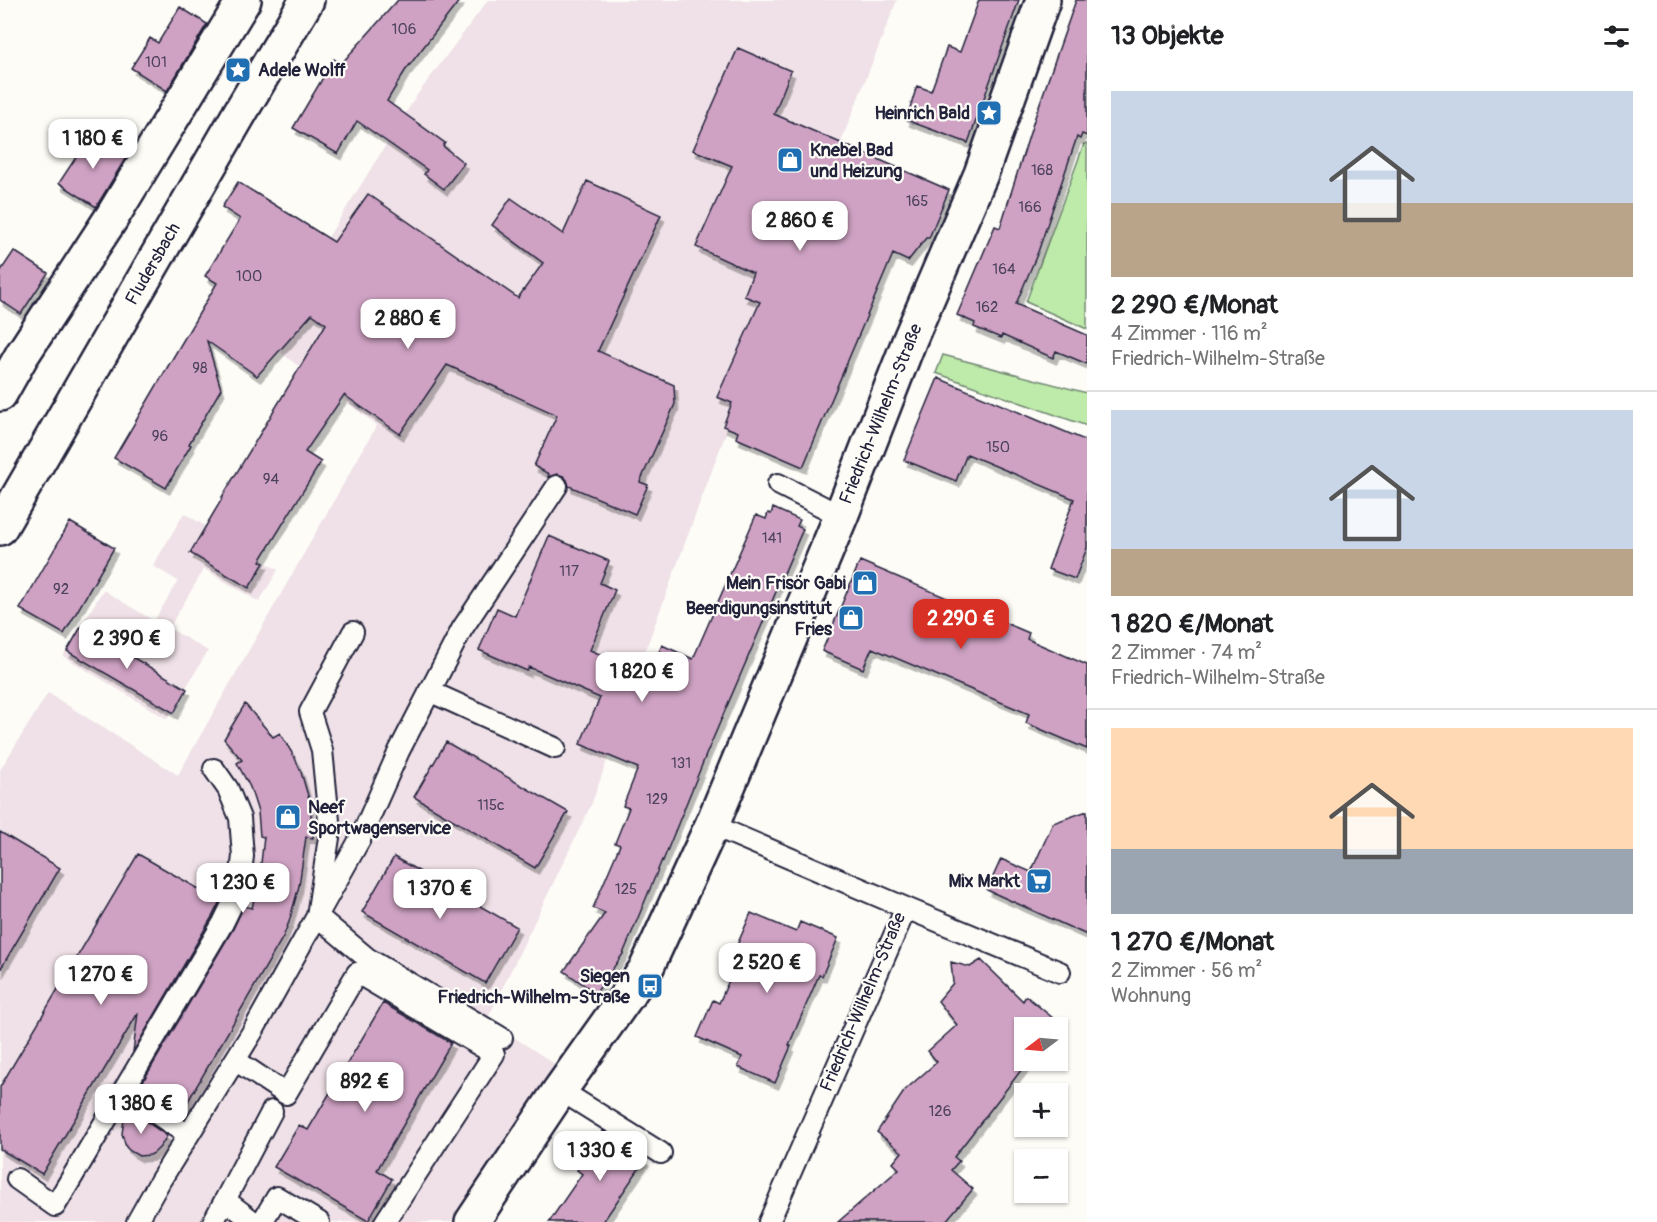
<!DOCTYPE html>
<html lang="de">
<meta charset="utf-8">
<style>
:root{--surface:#fff;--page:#f2f2f2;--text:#202124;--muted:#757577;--line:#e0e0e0;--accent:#d93025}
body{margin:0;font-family:Pangolin,sans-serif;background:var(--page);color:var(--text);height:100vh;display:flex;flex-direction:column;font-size:22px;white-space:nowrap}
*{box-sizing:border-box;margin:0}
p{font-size:20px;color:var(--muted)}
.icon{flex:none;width:33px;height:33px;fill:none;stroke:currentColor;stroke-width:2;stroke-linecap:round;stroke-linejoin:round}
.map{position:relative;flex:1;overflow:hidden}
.details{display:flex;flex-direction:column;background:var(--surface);width:570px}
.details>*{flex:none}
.needle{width:39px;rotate:254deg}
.controls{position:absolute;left:1014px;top:1017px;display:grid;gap:12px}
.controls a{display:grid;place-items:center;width:54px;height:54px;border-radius:0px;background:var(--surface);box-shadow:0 2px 4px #0004;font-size:30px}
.price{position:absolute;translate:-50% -51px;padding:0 14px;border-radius:12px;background:#fff;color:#222;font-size:20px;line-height:39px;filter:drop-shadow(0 2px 3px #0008)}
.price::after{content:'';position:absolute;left:50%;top:36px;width:18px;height:14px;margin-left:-9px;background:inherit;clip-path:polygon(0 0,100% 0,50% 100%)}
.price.active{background:var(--accent);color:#fff}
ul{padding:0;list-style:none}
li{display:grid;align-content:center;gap:12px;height:318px;padding:0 24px}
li+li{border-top:2px solid var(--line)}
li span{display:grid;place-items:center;height:186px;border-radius:0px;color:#555}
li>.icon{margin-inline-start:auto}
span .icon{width:108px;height:108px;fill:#fffc;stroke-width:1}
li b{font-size:26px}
h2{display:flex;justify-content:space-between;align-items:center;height:72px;padding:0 24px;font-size:26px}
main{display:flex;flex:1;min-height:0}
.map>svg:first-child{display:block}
</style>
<main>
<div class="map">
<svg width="1087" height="1222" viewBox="0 0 1087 1222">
<defs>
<filter id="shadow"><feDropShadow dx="3.5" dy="6" stdDeviation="0" flood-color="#0004"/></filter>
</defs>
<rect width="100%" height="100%" fill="#fdfcf7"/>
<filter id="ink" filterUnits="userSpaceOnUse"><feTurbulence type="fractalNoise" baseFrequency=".0167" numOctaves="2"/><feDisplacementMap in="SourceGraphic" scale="12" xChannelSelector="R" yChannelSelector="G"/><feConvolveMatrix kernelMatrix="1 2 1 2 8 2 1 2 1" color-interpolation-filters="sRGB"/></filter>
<g filter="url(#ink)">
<path fill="#efe1e7" d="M488,0H897L721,446L648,643L592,803L487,1020L555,1064L451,1222H0V770L48,693L178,775L377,425L264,340L417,95Z
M184,513L278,570L259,602L204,569L169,628L208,651L167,719L63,656L103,590L154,621L178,581L153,566Z"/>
<path fill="#beeba9" stroke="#708672" stroke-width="1.5" d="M1084,144H1087V329L1026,302Z
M943,355L1087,393V426L936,373Z"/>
<path fill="#cfa2c3" stroke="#22223b" stroke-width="1.5" filter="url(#shadow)" d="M398,0H460L405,71L387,101L445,143L443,146L464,163L444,189L424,174L427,170L357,121L338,154L293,128L334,59L341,64Z
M979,0H1019L968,143L906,120L917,86L931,91L947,47L960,52Z
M1076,0H1087V136L1082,134L1080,139L1077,137L1038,252L1016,304L1087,335V364L1056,351L1053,358L1002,335L1001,338L974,327L975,323L957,315L995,226L1000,228L1034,120Z
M180,7L207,24L167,91L131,68L150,38L158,43Z
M738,48L791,71L774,114L949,190L929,238H926L908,261L893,254L803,467L736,438L738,432L723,426L732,403L717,397L760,302L744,296L753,273L696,247L732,166L693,150Z
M92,133L127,156L96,207L59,183Z
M587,181L661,215L598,351L674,385L675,404L640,482L648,485L635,514L569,486L567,480L563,476L557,474L548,477L549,474L534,466L557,415L447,365L400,434L344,395L305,452L321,462L260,561L264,563L249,588L190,553L223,497H222L326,324L312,314L257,376L207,341L221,389L189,444L191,445L166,488L114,458L217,283L205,276L240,219L222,207L238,182L334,242L368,194L518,298L543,263L492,225L511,198L563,234Z
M14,251L48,273L21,314L0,300V272Z
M938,378L1087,441V548L1075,579L1048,569L1074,499L967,454L956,481L904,460Z
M773,508L800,520L797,526L803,529L706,755L663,861L662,860L623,954L596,993L564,971L605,913L593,908L620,845L615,843L629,808L623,806L638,768L580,744L600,698L529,667L527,671L479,650L497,608L515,616L549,536L609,561L600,583L615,590L590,650L649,675L662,645L693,659L756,515L766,519L768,513L771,514Z
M70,522L114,548L64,634L20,609Z
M860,561L1029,633L1027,639L1087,665V749L1026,723L1029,714L872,648L863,669L822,651Z
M81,627L187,689L174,713L67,651Z
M245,704L273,737L280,733L295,758L301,772L309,799L312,823L313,838L306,837L299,886L289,922L283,937L180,1115L139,1088L233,929L244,906L252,908L260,872L264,837L260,836L258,812L250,787L237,763L242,760L224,739Z
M446,742L568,812L535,868L414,797Z
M1087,811V935L987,890L1001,859L1031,872L1053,823Z
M0,832L60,868L0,970Z
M138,854L211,896L221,899L212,917L133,1052L138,1013L42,1174L0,1149V1087Z
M394,857L517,927L485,983L362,912Z
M751,913L796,932L800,922L838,938L822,976L819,975L789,1045L791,1046L775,1083L738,1067L742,1057L697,1037L713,1000L719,1003L741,953L735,950Z
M981,960L1023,1001L1026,996L1059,1023L1055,1028H1024V1060H1029L954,1157L959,1161L951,1170L973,1189L945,1222H838L899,1169L893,1163L902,1152L877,1132L905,1090L937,1062L928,1051L957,1025L938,1001L953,983L951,962L970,967Z
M383,1003L451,1043L377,1170L392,1179L368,1221L274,1167L299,1125L308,1130Z
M127,1108L167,1136L160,1147L154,1153L150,1155L139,1156L130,1151L126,1147L122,1134L125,1112Z
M603,1131L645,1160L603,1222H549L582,1174L577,1170Z"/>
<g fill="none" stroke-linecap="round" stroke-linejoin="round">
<g stroke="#22223b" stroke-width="24">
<path id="lane" d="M778,484L841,516
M429,691L555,748
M712,825L906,908L769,1222
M906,908L1060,972
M502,1038L367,958L317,916L360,839L399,751L462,629L557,486
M235,1060L286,1094L357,973L494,1054L385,1222
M560,1090L661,1153
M124,1092L188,1135
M17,1179L55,1206L223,923L239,890L243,856L240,818L228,789L214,769
M225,1200L272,1111
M137,1222L160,1181L253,1031L317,916L330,831L322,750L310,712L353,632
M213,1222L225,1200L254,1222
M262,1222L277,1197L319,1222"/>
</g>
<g stroke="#22223b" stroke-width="38">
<path id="street" d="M0,394L22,355L112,217L244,0
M0,528L241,111L307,0
M472,1222L560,1090L646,969L712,825L841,516L910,339L981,174L1043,0"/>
</g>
<use href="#lane" stroke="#fdfcf7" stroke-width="20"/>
<use href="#street" stroke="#fdfcf7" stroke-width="33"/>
</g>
</g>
<defs>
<g id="sight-square" transform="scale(1.35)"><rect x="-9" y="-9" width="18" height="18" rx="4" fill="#1f6fb2" stroke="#fdfcf7"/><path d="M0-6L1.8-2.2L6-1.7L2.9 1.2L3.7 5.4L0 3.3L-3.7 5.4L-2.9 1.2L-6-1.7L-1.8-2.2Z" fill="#fff"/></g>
<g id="shop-square" transform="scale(1.35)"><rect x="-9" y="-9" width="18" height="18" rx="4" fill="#1f6fb2" stroke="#fdfcf7"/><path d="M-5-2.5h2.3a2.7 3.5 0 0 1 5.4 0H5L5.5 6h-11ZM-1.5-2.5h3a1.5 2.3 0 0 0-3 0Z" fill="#fff"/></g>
<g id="supermarket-square" transform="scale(1.35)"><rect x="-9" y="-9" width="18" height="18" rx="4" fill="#1f6fb2" stroke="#fdfcf7"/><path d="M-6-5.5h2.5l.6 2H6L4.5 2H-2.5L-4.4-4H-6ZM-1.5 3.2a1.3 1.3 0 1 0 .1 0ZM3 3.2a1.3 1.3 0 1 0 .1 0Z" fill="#fff"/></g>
<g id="bus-square" transform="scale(1.35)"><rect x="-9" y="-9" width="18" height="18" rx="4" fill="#1f6fb2" stroke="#fdfcf7"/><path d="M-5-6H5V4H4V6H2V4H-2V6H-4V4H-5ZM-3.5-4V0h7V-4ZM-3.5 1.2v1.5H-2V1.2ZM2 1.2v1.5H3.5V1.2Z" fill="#fff"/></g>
</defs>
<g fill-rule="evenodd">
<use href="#sight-square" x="238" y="70"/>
<use href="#sight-square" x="989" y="113"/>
<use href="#shop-square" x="790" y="160"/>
<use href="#shop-square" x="865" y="583"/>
<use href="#shop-square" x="851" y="618"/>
<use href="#shop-square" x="288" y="817"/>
<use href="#supermarket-square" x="1039" y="881"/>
<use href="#bus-square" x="650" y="986"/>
</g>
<g text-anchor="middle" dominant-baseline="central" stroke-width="4.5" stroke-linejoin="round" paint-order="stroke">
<g font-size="15" fill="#4d425d">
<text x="404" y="29">106</text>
<text x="156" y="62">101</text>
<text x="1042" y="170">168</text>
<text x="917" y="201">165</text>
<text x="1030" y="207">166</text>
<text x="1004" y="269">164</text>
<text x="249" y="276">100</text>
<text x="987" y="307">162</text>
<text x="200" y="368">98</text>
<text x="160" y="436">96</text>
<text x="998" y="447">150</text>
<text x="271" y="479">94</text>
<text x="772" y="538">141</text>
<text x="569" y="571">117</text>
<text x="61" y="589">92</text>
<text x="681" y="763">131</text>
<text x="657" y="799">129</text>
<text x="491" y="805">115c</text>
<text x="626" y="889">125</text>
<text x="940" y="1111">126</text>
</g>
<g font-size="18" font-weight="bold" fill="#22223b" stroke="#fdfcf7" text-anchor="end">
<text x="258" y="70" text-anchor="start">Adele Wolff</text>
<text x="970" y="113">Heinrich Bald</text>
<text x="810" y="150" text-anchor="start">Knebel Bad<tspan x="810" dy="21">und Heizung</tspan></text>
<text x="846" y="583">Mein Frisör Gabi</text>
<text x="832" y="608">Beerdigungsinstitut<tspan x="832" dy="21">Fries</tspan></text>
<text x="308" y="807" text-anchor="start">Neef<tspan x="308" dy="21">Sportwagenservice</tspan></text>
<text x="1020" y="881">Mix Markt</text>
<text x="630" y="976">Siegen<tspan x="630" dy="21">Friedrich-Wilhelm-Straße</tspan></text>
</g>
<g font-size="18" fill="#22223b" stroke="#fdfcf7">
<text transform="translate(153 264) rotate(-60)">Fludersbach</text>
<text transform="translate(881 414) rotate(-68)">Friedrich-Wilhelm-Straße</text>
<text transform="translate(863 1002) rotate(-67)">Friedrich-Wilhelm-Straße</text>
</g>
</g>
</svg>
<div class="controls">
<a><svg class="needle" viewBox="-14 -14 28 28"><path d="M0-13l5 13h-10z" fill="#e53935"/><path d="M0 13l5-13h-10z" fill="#757577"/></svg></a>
<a>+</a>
<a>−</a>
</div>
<b class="price" style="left:93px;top:170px">1 180 €</b>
<b class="price" style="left:800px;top:252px">2 860 €</b>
<b class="price" style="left:408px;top:350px">2 880 €</b>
<b class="price active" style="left:961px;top:650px">2 290 €</b>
<b class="price" style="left:127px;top:670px">2 390 €</b>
<b class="price" style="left:642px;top:703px">1 820 €</b>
<b class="price" style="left:243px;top:914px">1 230 €</b>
<b class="price" style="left:440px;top:920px">1 370 €</b>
<b class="price" style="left:767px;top:994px">2 520 €</b>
<b class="price" style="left:101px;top:1006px">1 270 €</b>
<b class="price" style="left:365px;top:1113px">892 €</b>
<b class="price" style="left:141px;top:1135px">1 380 €</b>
<b class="price" style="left:600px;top:1182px">1 330 €</b>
</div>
<section class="details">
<h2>13 Objekte<svg class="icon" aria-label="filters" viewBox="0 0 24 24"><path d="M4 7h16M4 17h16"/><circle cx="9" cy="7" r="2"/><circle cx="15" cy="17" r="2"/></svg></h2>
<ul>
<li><span style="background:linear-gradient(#c9d6e8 60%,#b9a48a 0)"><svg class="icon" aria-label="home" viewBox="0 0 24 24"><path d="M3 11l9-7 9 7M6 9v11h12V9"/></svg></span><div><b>2 290 €/Monat</b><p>4 Zimmer · 116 m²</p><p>Friedrich-Wilhelm-Straße</p></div></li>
<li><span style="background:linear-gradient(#c9d6e8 75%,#b9a48a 0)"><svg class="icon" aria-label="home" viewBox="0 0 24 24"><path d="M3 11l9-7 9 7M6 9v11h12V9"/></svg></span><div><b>1 820 €/Monat</b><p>2 Zimmer · 74 m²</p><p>Friedrich-Wilhelm-Straße</p></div></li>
<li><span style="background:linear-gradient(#ffd9b3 65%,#9aa5b1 0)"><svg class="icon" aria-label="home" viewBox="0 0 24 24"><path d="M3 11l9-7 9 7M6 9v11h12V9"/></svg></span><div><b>1 270 €/Monat</b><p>2 Zimmer · 56 m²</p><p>Wohnung</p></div></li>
</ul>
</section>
</main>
